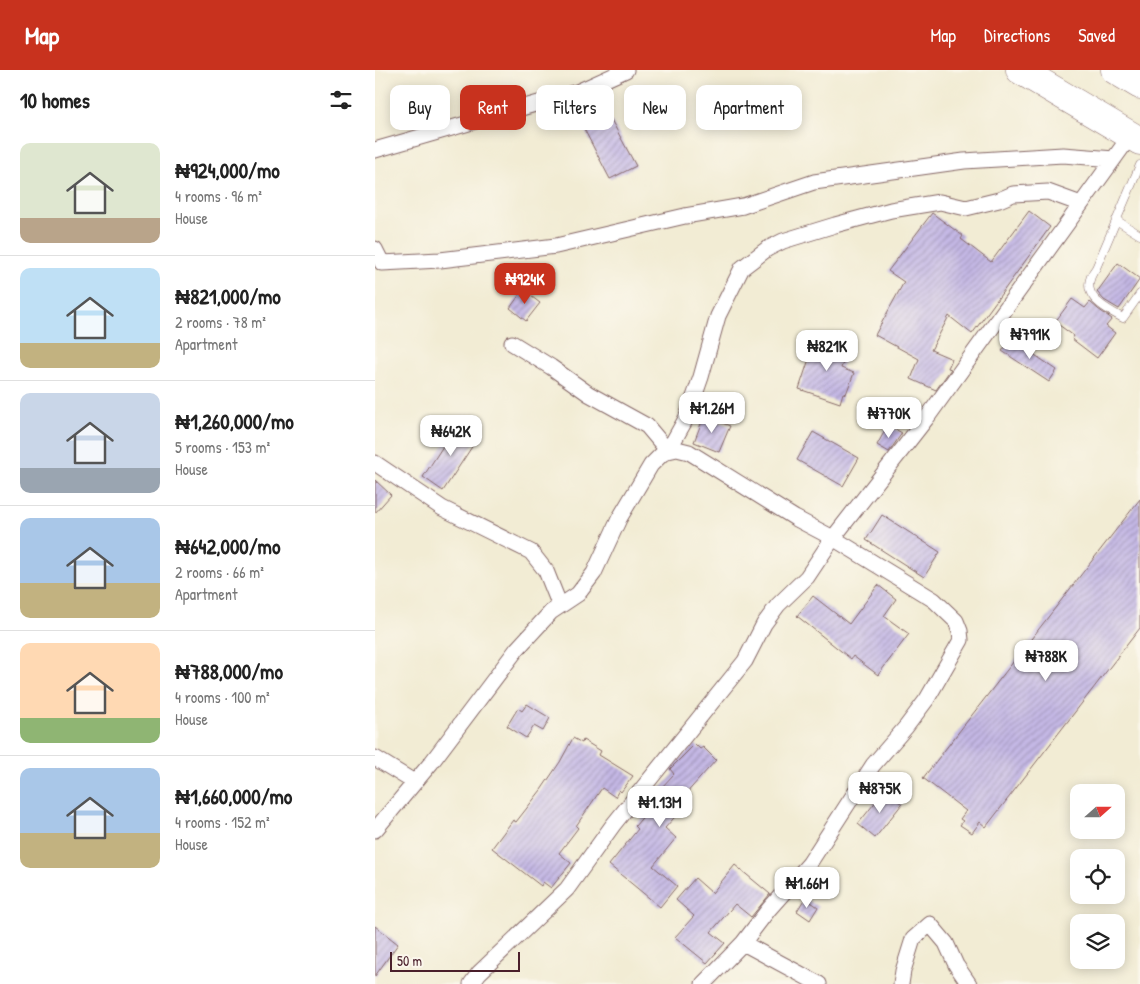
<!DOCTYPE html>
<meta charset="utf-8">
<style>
:root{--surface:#fff;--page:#f6f6f6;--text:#222;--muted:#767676;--line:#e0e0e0;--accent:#c8321e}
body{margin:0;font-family:"Patrick Hand",sans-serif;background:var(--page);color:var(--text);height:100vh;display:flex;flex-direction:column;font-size:19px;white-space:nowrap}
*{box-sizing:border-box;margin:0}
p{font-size:16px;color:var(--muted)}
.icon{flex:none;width:28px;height:28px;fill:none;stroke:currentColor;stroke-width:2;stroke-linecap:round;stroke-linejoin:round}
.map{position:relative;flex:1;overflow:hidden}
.panel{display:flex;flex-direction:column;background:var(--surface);width:375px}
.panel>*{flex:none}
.hud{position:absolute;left:15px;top:15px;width:475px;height:45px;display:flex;gap:10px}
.needle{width:32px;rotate:69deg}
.buttons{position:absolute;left:695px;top:714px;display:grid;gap:10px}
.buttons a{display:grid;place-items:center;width:55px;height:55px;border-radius:10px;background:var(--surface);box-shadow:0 2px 12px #0003;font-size:25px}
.scale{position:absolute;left:15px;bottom:12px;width:130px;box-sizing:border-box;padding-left:5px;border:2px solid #4a1f2b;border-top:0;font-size:14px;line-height:18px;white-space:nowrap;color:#4a1f2b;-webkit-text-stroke:4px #fbf7ec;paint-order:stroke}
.price{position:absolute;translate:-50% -42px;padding:0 11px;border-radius:10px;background:#fff;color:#222;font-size:16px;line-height:32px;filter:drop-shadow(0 1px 2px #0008)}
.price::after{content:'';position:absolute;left:50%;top:30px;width:15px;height:11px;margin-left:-8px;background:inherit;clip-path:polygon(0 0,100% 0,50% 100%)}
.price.on{background:var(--accent);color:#fff}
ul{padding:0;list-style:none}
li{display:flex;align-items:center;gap:15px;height:125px;padding:0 20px}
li+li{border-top:1px solid var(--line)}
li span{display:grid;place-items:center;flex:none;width:140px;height:100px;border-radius:10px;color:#555}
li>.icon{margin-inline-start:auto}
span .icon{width:60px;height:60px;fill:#fffc;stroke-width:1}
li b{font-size:21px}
h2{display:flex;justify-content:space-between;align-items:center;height:60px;padding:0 20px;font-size:21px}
.tag{padding:0 18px;border-radius:10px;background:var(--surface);box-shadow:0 2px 12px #0003;font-size:18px;line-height:45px}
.tag.on{background:var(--accent);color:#fff}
header{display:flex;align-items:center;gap:30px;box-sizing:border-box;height:70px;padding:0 25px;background:var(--accent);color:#fff}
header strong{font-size:24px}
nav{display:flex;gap:28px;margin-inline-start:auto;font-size:18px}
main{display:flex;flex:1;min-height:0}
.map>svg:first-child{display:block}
</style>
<header>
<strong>Map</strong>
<nav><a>Map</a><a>Directions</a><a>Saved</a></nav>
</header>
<main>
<section class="panel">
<h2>10 homes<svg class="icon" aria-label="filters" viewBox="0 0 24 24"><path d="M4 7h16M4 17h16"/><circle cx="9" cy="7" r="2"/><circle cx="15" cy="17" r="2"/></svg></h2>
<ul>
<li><span style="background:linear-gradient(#dfe7d0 75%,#b9a48a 0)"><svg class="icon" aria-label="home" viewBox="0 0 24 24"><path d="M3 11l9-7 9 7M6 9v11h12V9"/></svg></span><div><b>₦924,000/mo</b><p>4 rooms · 96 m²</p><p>House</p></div></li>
<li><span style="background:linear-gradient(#bfe0f5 75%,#c2b280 0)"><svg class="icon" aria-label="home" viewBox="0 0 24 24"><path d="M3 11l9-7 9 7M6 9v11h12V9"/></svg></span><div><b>₦821,000/mo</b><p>2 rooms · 78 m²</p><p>Apartment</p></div></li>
<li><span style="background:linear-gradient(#c9d6e8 75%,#9aa5b1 0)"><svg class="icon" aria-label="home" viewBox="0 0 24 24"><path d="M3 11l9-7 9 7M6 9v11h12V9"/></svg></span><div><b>₦1,260,000/mo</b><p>5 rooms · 153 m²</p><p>House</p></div></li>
<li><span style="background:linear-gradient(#a9c7e8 65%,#c2b280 0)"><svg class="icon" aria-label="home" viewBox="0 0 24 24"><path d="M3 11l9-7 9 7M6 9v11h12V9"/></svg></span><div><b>₦642,000/mo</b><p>2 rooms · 66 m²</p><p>Apartment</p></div></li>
<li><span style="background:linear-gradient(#ffd9b3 75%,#8fb573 0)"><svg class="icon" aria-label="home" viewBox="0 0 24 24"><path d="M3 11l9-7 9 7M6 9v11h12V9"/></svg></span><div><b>₦788,000/mo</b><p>4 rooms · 100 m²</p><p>House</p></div></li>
<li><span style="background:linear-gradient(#a9c7e8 65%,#c2b280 0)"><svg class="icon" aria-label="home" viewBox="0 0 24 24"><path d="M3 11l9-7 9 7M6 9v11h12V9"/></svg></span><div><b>₦1,660,000/mo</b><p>4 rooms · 152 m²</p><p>House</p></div></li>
</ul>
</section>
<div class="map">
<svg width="765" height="914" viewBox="0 0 765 914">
<defs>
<pattern id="building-hatch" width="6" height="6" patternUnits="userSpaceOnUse" patternTransform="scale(1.25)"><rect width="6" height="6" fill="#c4b8e5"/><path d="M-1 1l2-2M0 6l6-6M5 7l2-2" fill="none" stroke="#a195ba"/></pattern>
</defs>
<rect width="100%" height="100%" fill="#fbf7ec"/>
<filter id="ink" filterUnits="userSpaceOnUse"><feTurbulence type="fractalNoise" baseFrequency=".02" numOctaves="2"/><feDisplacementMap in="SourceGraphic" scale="10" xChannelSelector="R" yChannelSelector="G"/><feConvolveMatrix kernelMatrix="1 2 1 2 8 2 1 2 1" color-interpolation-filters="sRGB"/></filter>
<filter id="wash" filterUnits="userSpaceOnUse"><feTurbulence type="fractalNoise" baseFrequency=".0096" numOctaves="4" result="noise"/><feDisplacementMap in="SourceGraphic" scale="20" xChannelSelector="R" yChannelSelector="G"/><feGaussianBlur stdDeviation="1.12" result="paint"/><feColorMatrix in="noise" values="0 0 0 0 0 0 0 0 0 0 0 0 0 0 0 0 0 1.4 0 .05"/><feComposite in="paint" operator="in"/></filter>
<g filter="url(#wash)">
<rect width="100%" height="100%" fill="#f2ecd4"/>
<g id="blocks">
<path fill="url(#building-hatch)" d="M233,44L261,96L235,109L208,57Z
M654,141L675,157L597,264L574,246L556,280L577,289L573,298L576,299L561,320L536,309L544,289L500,265L529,212L513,201L557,143L588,166L586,169L616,192Z
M743,193L765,209L744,239L729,230L722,222Z
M148,220L165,233L151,251L135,238Z
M697,229L710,238L715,232L723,239L737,249L731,256L740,263L722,288L697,269L699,266L680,252Z
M441,268L473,280L466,298L479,303L471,324L468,323L465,333L424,319Z
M636,269L682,300L674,312L627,281Z
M329,346L355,356L344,382L319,372Z
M83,353L104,366L68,421L48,407Z
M513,355L527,363L514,382L502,375Z
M438,362L484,388L468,416L422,390Z
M0,410L16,425L0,443Z
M765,429V558L611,757L605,752L597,763L585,755L588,751L585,749L591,741L548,708Z
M507,445L565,482L549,507L491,470Z
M503,515L521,529L509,546L534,564L503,605L478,586L476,589L422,546L438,526L474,554Z
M152,634L175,648L168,661L159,656L151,668L132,656L143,638L147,641Z
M198,668L207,673L208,670L226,681L224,685L258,706L246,722L244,720L240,727L227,718L201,756L203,758L184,783L196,793L176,818L168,812L166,816L117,778L138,750L141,752L166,720L185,692Z
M320,674L325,679L328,677L341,690L309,726L314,731L290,758L301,768L278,796L302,816L285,837L234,795L263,759L260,756L277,736L273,732L299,704L295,699Z
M510,720L527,734L500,768L483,754Z
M360,795L395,824L376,847L360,834L336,862L350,873L332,893L300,867L319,846L301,830L320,808L337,823Z
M430,828L443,837L435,850L422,841Z
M0,856L23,874L0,906Z"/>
</g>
</g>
<g filter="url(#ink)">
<use href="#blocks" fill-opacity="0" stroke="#856766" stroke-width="1"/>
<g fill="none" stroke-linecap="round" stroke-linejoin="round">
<g stroke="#856766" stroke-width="9">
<path id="lane" d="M765,95L721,198C701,224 729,238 748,248L765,224
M741,150L765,165"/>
</g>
<g stroke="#856766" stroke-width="17">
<path id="street" d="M0,80L202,22L251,0
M0,179L7,193L65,190L181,176L310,146L368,136L439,112L589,91L688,85L739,89
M137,273L176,297L214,324L272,356L293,381L312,347L326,307L343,246L367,198L392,179L408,171L460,155L516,140L565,132L591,138L624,130L638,124L673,122L706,134
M0,393L67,438L156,482L171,501L185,536
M0,688L39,712
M0,760L56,693L142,579L176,542L203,524L219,503L244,449L276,395L287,384L293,381L302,379L314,382L420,448L458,468L559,530L581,551L585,561L586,570L552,629L531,657L498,695L434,794L394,839L368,873L328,914
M368,873L444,914
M96,914L104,903L192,819L238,755L370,591L389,554L403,535L432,507L458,468L551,349L756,65
M526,914L528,901L538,869L555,854L571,873L581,895L594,914"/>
</g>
<g stroke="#856766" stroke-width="29">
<path id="highway" d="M645,0L765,71
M740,0L765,15"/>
</g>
<use href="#lane" stroke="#fff" stroke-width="8"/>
<use href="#street" stroke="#fff" stroke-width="15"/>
<use href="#highway" stroke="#fff" stroke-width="28"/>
</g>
</g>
</svg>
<div class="buttons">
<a><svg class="needle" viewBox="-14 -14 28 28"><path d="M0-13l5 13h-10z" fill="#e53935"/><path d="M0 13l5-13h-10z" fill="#767676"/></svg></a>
<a><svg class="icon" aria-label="locate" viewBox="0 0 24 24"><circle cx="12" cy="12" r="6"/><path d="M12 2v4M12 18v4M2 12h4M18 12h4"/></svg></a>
<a><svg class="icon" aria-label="layers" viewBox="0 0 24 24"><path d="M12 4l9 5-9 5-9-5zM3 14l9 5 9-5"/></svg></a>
</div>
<div class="scale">50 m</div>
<b class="price on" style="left:150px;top:235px">₦924K</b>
<b class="price" style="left:655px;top:290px">₦791K</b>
<b class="price" style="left:452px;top:302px">₦821K</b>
<b class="price" style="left:337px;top:364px">₦1.26M</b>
<b class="price" style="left:514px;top:369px">₦770K</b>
<b class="price" style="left:76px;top:387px">₦642K</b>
<b class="price" style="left:671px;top:612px">₦788K</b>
<b class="price" style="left:505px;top:744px">₦875K</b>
<b class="price" style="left:285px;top:758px">₦1.13M</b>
<b class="price" style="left:432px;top:839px">₦1.66M</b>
<div class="hud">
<a class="tag">Buy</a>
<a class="tag on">Rent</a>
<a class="tag">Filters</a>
<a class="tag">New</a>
<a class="tag">Apartment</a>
</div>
</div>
</main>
